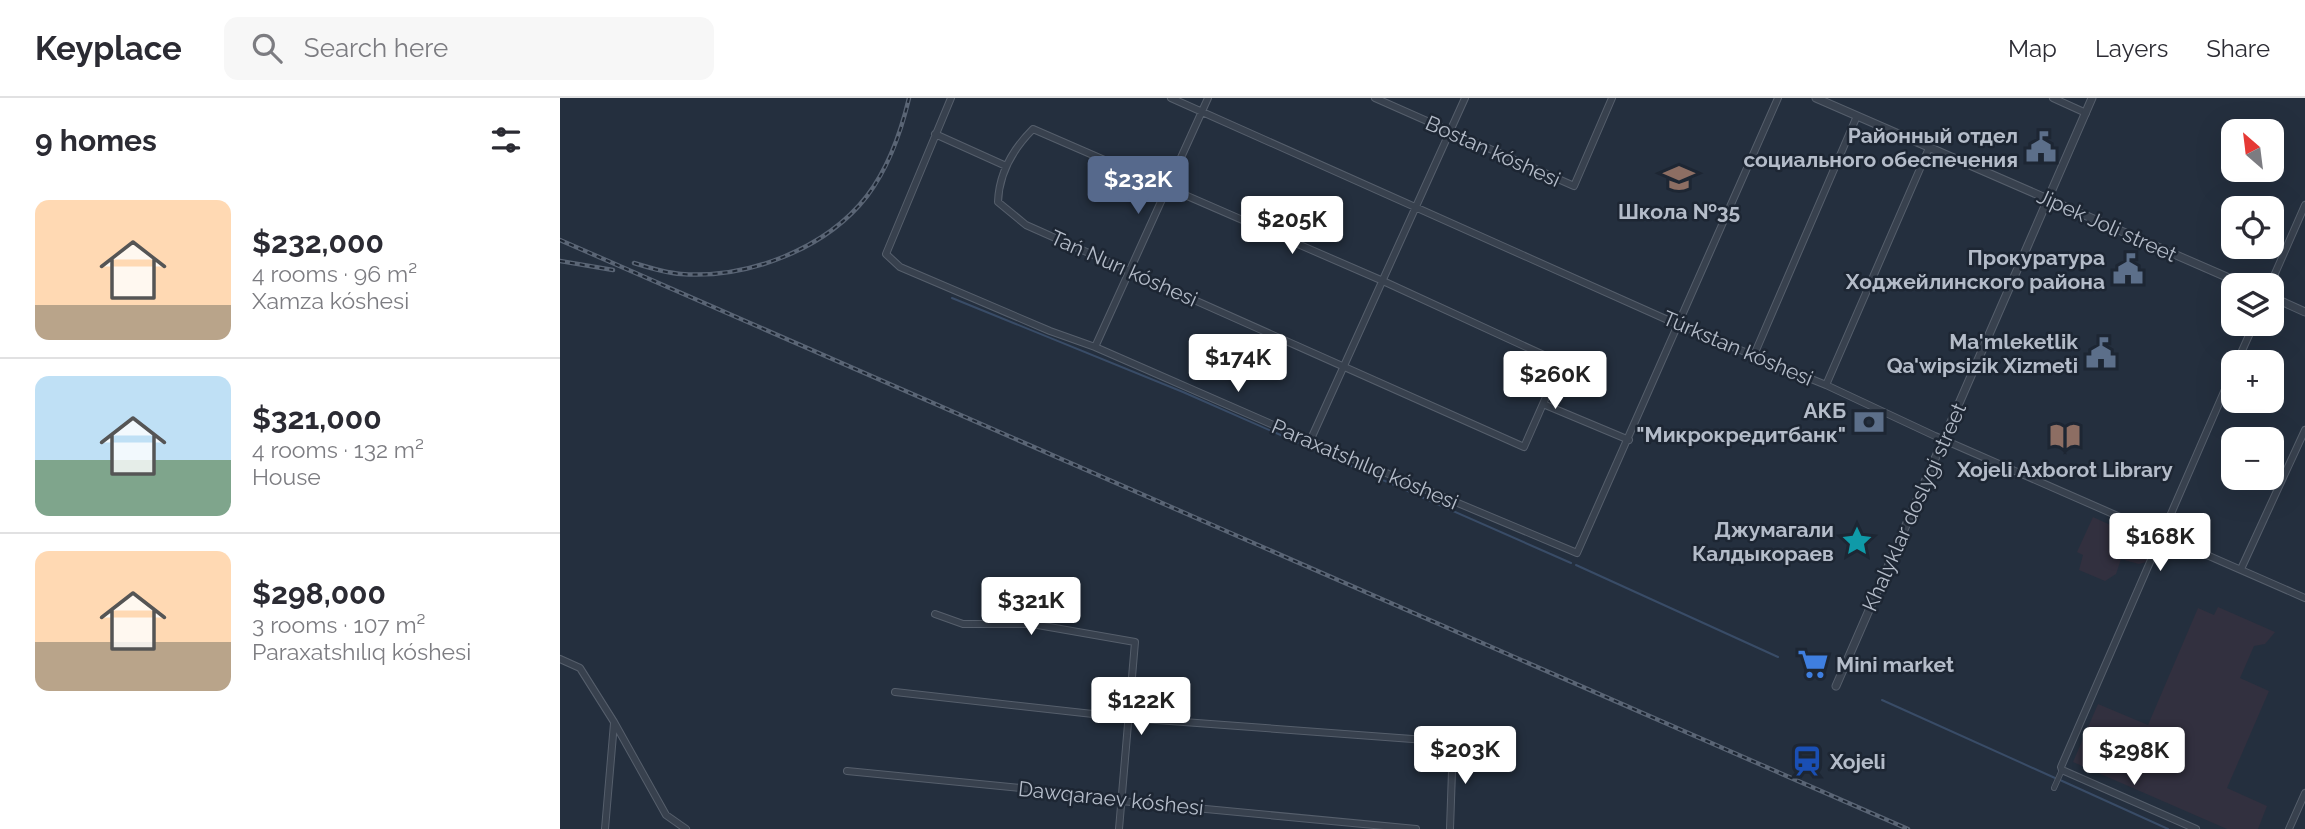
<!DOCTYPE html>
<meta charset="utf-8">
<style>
:root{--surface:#fff;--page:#f7f7f7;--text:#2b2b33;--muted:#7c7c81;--line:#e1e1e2;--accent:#56698c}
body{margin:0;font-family:Raleway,sans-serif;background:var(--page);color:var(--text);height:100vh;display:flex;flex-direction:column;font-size:26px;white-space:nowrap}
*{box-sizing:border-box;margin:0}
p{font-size:23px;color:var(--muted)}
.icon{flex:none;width:38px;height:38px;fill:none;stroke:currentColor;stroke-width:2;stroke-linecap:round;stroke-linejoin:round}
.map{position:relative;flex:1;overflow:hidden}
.side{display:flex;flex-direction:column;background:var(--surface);width:560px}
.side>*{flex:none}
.needle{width:46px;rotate:332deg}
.controls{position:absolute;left:1661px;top:21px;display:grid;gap:14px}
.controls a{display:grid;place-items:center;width:63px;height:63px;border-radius:14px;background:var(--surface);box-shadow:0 7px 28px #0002;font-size:35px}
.price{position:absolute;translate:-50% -60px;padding:0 16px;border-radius:7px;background:#fff;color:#222;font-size:23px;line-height:46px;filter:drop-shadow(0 2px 4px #0008)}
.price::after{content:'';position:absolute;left:50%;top:42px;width:21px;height:16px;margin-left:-10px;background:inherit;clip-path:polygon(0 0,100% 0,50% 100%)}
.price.selected{background:var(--accent);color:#fff}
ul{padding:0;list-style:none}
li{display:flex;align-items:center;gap:21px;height:175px;padding:0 35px}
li+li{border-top:2px solid var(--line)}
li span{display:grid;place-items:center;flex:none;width:196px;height:140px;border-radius:14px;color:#555}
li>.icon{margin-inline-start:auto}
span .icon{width:84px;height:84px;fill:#fffc;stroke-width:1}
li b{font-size:30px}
h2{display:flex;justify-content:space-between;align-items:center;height:84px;padding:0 35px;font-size:30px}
header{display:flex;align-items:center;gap:42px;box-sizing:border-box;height:98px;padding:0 35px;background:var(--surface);border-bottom:2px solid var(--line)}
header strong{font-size:33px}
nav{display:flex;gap:38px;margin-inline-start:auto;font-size:24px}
.search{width:490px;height:63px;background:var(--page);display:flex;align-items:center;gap:18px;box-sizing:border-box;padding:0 24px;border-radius:14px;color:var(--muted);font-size:26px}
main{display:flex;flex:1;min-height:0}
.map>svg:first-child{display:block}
</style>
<header>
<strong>Keyplace</strong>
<div class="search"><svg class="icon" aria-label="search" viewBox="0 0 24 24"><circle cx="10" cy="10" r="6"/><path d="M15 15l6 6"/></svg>Search here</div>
<nav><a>Map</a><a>Layers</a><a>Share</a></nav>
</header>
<main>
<section class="side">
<h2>9 homes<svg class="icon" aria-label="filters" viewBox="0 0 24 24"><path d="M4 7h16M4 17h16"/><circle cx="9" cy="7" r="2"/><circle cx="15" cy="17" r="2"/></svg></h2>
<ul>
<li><span style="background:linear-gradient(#ffd9b3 75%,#b9a48a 0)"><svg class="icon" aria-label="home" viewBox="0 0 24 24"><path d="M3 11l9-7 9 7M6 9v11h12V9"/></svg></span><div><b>$232,000</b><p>4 rooms · 96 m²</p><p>Xamza kóshesi</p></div></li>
<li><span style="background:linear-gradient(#bfe0f5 60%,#7fa58c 0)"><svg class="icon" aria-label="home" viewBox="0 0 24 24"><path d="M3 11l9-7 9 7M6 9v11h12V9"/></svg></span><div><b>$321,000</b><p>4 rooms · 132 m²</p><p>House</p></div></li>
<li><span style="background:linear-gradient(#ffd9b3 65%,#b9a48a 0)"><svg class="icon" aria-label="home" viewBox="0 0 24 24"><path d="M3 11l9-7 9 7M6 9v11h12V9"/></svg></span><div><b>$298,000</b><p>3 rooms · 107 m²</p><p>Paraxatshılıq kóshesi</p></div></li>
</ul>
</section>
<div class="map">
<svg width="1745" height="731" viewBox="0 0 1745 731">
<rect width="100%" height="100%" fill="#242f3e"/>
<path fill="#32303f" d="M1533,419L1592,446L1586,464L1579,466L1561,461L1556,476L1545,483L1519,472L1523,457L1517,454Z
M1658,509L1715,534L1705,546L1694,548L1680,580L1709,593L1667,690L1707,708L1698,731H1667L1513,664L1538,606L1588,627L1638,510L1654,517Z"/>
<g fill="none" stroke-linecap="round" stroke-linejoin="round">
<path stroke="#394c67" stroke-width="2" d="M392,200L623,294L1011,465
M1016,467L1218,559
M1322,602L1495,680
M1500,682L1608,731"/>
<g stroke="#565f6c" stroke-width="6">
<path id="pedestrian" d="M1494,690L1502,672"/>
</g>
<g stroke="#565f6c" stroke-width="8">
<path id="minor" d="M391,0L326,156L340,169L490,233L535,249L750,343L1017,455L1218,0
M611,0L1119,227L1266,287L1375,338L1745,500
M815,0L1014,88L1052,0
M1493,0L1526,15
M473,31L823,183L1001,265L964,349L466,127L438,104C439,75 453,51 473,31Z
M375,36L446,68
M1710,187L1745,107
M535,249L648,0
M1194,257L1297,18
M1677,264L1694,226
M1266,287L1369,50
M983,306L1069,342
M750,343L905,0
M1681,471L1745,332
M375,516L403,526H472L575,544L559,731
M0,561L20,570L54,624L106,717L126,731
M335,594L569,620L893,644L890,731
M287,673L501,694L561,703L856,731
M45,731L54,625
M1636,731L1502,672L1501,669L1673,273
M1729,731L1745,695"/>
</g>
<g stroke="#565f6c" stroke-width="9">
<path id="tertiary" d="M1256,0L1685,187
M1712,199L1745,214
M1276,588L1532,0"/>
</g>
<use href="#pedestrian" stroke="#38414e" stroke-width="4.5"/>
<use href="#minor" stroke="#38414e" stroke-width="6"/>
<use href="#tertiary" stroke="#38414e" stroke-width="7"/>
<g stroke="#5a6575" stroke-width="4.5">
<path id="rail" d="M0,142L1348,731
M0,163L53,172
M74,165C90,170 106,175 121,176C188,181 266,151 307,98C329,69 341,34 349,0"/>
</g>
<use href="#rail" stroke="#1d2633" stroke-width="2" stroke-dasharray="5" stroke-linecap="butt"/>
</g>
<defs>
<g id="civic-bare" transform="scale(2.415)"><path d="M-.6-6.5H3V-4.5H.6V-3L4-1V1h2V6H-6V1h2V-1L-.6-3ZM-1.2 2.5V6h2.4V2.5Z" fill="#5c6f8a" stroke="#1d2633" stroke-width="2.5" paint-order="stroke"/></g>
<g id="school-bare" transform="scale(2.415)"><path d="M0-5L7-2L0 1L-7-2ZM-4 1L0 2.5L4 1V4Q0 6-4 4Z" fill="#8d6e63" stroke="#1d2633" stroke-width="2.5" paint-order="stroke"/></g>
<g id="bank-bare" transform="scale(2.415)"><path d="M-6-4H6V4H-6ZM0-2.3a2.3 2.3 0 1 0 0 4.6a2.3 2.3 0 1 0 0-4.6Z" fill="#5c6f8a" stroke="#1d2633" stroke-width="2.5" paint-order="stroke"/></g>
<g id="library-bare" transform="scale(2.415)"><path d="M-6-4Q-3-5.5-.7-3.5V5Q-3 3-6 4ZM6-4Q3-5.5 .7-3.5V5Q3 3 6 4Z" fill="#8d6e63" stroke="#1d2633" stroke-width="2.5" paint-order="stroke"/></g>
<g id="sight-bare" transform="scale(2.415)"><path d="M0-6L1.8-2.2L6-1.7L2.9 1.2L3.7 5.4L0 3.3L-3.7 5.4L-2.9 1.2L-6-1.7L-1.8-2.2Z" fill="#0f9aa8" stroke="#1d2633" stroke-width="2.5" paint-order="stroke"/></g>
<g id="supermarket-bare" transform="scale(2.415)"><path d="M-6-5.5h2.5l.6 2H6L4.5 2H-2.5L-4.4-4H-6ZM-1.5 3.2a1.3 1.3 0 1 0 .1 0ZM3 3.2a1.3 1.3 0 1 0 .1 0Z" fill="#3f7fe0" stroke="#1d2633" stroke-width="2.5" paint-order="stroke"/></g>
<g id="station-bare" transform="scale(2.415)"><path d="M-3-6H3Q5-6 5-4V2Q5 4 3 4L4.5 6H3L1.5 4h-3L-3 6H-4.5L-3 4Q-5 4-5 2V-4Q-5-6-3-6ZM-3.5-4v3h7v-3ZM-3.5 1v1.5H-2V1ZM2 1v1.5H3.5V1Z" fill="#1a4fb4" stroke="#1d2633" stroke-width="2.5" paint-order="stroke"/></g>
</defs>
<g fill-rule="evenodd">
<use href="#civic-bare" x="1481" y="49"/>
<use href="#school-bare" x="1119" y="80"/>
<use href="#civic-bare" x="1568" y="171"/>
<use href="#civic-bare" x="1541" y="255"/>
<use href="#bank-bare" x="1309" y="324"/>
<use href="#library-bare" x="1505" y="338"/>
<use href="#sight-bare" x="1297" y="443"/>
<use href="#supermarket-bare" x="1253" y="566"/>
<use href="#station-bare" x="1247" y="663"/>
</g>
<g text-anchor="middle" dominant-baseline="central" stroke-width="5" stroke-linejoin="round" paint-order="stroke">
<g font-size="21" font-weight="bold" fill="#b4bcc9" stroke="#1d2633" text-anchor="end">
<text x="1458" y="37">Районный отдел<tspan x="1458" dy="24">социального обеспечения</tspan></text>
<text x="1119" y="113" text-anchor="middle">Школа №35</text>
<text x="1545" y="159">Прокуратура<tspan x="1545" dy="24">Ходжейлинского района</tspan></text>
<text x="1518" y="243">Ma'mleketlik<tspan x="1518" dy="24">Qa'wipsizik Xizmeti</tspan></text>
<text x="1286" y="312">АКБ<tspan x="1286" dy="24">"Микрокредитбанк"</tspan></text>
<text x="1505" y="371" text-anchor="middle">Xojeli Axborot Library</text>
<text x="1274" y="431">Джумагали<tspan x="1274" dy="24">Калдыкораев</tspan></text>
<text x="1276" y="566" text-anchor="start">Mini market</text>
<text x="1270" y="663" text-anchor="start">Xojeli</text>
</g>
<g font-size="21" fill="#b4bcc9" stroke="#1d2633">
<text transform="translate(933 53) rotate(24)">Bostan kóshesi</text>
<text transform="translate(1547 127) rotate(24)">Jipek Joli street</text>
<text transform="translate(564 170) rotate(24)">Tań Nurı kóshesi</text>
<text transform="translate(1178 250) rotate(23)">Túrkstan kóshesi</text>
<text transform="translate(805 366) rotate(23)">Paraxatshılıq kóshesi</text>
<text transform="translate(1354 409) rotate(-66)">Khalyklar doslygi street</text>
<text transform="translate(551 700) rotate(6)">Dawqaraev kóshesi</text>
</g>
</g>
</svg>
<div class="controls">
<a><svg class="needle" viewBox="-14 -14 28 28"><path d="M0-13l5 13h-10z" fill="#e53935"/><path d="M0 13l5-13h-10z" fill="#7c7c81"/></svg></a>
<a><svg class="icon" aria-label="locate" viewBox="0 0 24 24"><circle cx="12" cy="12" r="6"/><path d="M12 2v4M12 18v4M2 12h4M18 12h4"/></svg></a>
<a><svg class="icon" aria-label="layers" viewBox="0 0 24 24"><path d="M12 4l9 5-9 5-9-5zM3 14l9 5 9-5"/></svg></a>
<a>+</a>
<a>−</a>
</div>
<b class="price selected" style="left:578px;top:118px">$232K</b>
<b class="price" style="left:732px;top:158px">$205K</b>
<b class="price" style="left:678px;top:296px">$174K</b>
<b class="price" style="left:995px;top:313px">$260K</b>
<b class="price" style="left:1600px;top:475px">$168K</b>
<b class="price" style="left:471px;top:539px">$321K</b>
<b class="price" style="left:581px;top:639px">$122K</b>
<b class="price" style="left:905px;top:688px">$203K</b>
<b class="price" style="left:1574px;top:689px">$298K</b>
</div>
</main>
